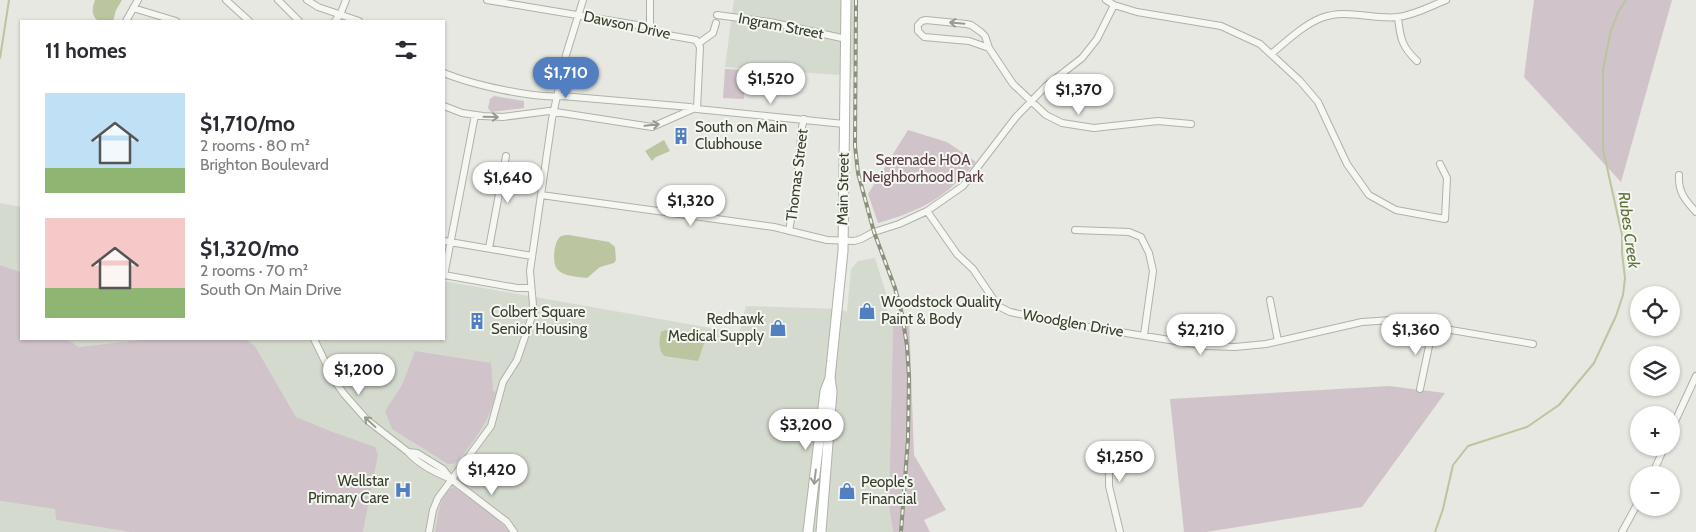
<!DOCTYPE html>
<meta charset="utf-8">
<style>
:root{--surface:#fff;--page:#f2f2f3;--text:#2b2b33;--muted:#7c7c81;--accent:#527ec2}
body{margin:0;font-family:Cabin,sans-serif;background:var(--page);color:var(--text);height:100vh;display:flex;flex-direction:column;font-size:19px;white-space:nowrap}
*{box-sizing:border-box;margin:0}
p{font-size:16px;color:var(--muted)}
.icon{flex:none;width:28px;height:28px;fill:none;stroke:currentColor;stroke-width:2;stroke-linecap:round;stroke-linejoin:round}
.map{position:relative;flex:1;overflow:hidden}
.details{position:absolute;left:20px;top:20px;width:425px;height:320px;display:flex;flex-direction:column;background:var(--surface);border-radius:0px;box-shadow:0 1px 4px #0004}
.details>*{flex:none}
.buttons{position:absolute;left:1630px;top:286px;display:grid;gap:10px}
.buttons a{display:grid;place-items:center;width:50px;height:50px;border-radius:50%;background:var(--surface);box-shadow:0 1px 4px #0004;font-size:25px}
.price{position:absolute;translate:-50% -42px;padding:0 11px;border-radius:18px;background:#fff;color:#222;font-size:16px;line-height:32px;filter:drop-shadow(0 1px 2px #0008)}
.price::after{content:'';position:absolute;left:50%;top:30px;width:15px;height:11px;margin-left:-8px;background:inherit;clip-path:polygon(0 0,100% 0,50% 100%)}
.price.selected{background:var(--accent);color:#fff}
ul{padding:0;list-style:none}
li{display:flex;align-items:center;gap:15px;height:125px;padding:0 25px}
li span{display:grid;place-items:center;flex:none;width:140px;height:100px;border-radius:0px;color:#555}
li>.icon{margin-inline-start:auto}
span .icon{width:60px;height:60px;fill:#fffc;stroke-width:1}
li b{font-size:21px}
h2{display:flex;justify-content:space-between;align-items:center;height:60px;padding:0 25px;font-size:21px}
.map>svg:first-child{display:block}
</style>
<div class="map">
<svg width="1696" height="532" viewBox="0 0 1696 532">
<rect width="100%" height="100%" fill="#e6e8e1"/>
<path fill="#d5dacf" d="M734,0H854L855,45L851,80L840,75L725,67Z
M0,203L21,207V272L0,265Z
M875,258L887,296V321L893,322L889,507L893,532H363L378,455L333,432L296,417L255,346L246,339H444V281L739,333L746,306L840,309L847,312L851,269L858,261Z
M67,339H147L79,347Z
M0,501L56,509V520L130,532H0Z"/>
<path fill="#d1c3ca" d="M1534,0H1672L1621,182L1524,77Z
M725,69L745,70L744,99L723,98Z
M494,96L524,101V108L491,112L488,108L490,99Z
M908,130L947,142L976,162C947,197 921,211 878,223L868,194Z
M0,265L21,272V339H67L79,347L147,339H246L255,346L296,417L333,432L375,447L378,455L363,532H130L56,520L55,509L0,501Z
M909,317L914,455L946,510L924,520L930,532H893L889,507L893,322Z
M415,351L491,363L493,391L496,392C489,423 477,436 458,461L453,464H448L392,429L385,411L402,385Z
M1389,386L1445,393L1362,507L1206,532H1184L1170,399Z
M454,487L499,520L509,532H435C438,519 439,492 454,487Z"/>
<path fill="#bbc59f" d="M95,0H122L116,10L113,21H98C91,15 92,8 95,0Z
M664,140L670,151L656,157L652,161L645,151Z
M569,235L609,242L615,247L616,260L614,263L600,267L587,278C578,277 562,276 557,269C552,262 554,244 559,238C561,235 566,235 569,235Z
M665,330L703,336L706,338L698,361L664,356C658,349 659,340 661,332Z"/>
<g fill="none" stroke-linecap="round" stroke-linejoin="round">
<path stroke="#bbc59f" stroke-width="2" d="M0,58L9,0
M1435,532L1443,509L1453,465L1468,446L1527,427L1559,405L1594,363L1616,316L1623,295L1625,278L1622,253V235L1603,149V70L1610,34L1618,12L1626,0"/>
<g stroke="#aeb2a7" stroke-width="8">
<path id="street" d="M226,0L249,21
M278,0L299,21
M307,0L318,7L359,21
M487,0L643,26L662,34L696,40L700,47L697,109
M1106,0L1114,5L1137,12L1221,26L1260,44L1300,81L1318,102L1347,164L1369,195L1396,210L1445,219L1447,178L1440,164
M133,8L176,21
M717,15L770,22L846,39
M1398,17C1400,38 1402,47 1417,61
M126,21L138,0
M335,21L340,15L346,0
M650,28V0
M699,43L713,33L716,23
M989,48L969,41L924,37L918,31V25L922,21L926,20L966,24L971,25L981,32L985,36L989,48L1013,84L1046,115L1062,123L1094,128L1158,121L1191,124
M1271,54C1287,41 1302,26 1321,18C1346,8 1373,20 1398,17C1415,15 1431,6 1446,0
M444,73C470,84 534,99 562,96L690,107L697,109L844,124
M444,106L462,113L483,116L503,117L549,111L652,127L693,109
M1679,175C1678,192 1685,200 1696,212
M541,195L774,227L827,240L854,241L861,239L874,232L899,224L927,211L963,186L1016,117L1046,86L1082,58L1097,39L1114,5
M927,211L957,254L973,269L998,306L1010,312L1057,322L1207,346L1235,347L1266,344L1362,322L1392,320L1533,344
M1075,230L1129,232L1141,237L1149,253L1153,271L1144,335
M789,231L796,191L802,127L804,119
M444,241L532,256
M489,248L506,156
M444,275L517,288H531
M444,276L475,115
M1270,300L1278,341
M314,339L334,380L344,394L367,420L408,452C419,465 436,473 451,479
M1420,389L1433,327
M1671,430L1696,376
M1094,451L1105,460L1109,469V486L1120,532
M408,452L417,453L443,469L451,479L507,522L514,532
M1652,475L1664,448
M429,532L433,510L438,498L491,426L503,382L517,360L531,319L533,305L530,271L552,119L566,55L583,0
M1622,532L1639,501"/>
</g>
<g stroke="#aeb2a7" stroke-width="11">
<path id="secondary" d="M808,532L825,391L830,378
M821,532L832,392L830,378L843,251L846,0"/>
</g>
<use href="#street" stroke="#f6f7f3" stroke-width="6"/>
<use href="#secondary" stroke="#fff" stroke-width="9"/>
<g stroke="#89907c" stroke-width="4">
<path id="rail" d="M856,0L855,146L858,173L874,232L895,288L902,314L907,346L909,377L908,439L901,532"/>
</g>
<use href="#rail" stroke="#f4f6f0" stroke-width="2" stroke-dasharray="5.5" stroke-linecap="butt"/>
</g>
<defs><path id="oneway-shaft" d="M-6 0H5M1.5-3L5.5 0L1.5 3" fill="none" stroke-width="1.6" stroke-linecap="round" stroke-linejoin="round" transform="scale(1.25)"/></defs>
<g stroke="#969a8f">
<use href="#oneway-shaft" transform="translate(957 23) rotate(-175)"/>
<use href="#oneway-shaft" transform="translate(491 117) rotate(1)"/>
<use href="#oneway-shaft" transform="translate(652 125) rotate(-6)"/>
<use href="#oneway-shaft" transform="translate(370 422) rotate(-137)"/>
</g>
<use stroke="#9b9e95" href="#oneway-shaft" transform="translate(815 477) rotate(97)"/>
<defs>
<g id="building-bare" transform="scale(1.35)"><path d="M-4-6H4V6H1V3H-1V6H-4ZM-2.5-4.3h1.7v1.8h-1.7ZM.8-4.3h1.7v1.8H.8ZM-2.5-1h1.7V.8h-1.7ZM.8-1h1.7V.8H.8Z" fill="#527ec2" stroke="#f4f6f0" stroke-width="2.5" paint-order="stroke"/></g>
<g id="shop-bare" transform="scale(1.35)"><path d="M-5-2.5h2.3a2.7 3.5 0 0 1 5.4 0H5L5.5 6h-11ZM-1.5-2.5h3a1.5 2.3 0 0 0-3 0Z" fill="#527ec2" stroke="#f4f6f0" stroke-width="2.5" paint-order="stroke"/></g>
<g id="hospital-bare" transform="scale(1.35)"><path d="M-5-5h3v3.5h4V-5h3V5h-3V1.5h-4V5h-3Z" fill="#527ec2" stroke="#f4f6f0" stroke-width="2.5" paint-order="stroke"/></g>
</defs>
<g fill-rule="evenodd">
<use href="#building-bare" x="681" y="136"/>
<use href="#shop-bare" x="867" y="311"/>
<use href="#building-bare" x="477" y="321"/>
<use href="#shop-bare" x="778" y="328"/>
<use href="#hospital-bare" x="403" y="490"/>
<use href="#shop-bare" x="847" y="491"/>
</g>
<g text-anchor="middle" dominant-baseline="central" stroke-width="4" stroke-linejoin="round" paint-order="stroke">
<g font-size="15" fill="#373e2b" stroke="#f4f6f0">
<text transform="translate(627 25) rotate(12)">Dawson Drive</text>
<text transform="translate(781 26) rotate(11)">Ingram Street</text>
<text transform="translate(797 175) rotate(-83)">Thomas Street</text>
<text transform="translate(843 189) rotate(-89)">Main Street</text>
<text transform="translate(1073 323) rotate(10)">Woodglen Drive</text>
</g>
<g font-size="15" fill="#373e2b" stroke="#f4f6f0" text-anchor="start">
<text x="695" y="127">South on Main<tspan x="695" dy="17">Clubhouse</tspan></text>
<text x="881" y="302">Woodstock Quality<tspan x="881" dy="17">Paint &amp; Body</tspan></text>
<text x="491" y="312">Colbert Square<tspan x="491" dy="17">Senior Housing</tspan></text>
<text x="764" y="319" text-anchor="end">Redhawk<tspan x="764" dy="17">Medical Supply</tspan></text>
<text x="389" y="481" text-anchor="end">Wellstar<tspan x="389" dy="17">Primary Care</tspan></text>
<text x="861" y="482">People's<tspan x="861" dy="17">Financial</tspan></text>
</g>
<g font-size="15" fill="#593947" stroke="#f4f6f0">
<text x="923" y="160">Serenade HOA<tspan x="923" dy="17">Neighborhood Park</tspan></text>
</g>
<g font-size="16" font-style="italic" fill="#5e6f39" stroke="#f4f6f0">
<text transform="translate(1629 230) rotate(82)">Rubes Creek</text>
</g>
</g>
</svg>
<div class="buttons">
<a><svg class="icon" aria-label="locate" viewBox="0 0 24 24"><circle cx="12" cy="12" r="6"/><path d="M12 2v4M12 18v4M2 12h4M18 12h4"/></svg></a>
<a><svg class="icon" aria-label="layers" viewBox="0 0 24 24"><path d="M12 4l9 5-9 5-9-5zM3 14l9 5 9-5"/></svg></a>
<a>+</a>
<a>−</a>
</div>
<b class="price selected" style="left:566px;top:99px">$1,710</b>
<b class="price" style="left:771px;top:105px">$1,520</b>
<b class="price" style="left:1079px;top:116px">$1,370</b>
<b class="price" style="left:508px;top:204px">$1,640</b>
<b class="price" style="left:691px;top:227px">$1,320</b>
<b class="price" style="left:1201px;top:356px">$2,210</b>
<b class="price" style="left:1416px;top:356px">$1,360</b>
<b class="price" style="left:359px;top:396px">$1,200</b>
<b class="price" style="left:806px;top:451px">$3,200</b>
<b class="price" style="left:1120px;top:483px">$1,250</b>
<b class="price" style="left:492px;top:496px">$1,420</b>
<section class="details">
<h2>11 homes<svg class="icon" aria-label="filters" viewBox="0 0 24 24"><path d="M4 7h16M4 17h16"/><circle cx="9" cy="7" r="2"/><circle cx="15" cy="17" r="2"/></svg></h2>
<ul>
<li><span style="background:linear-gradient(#bfe0f5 75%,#8fb573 0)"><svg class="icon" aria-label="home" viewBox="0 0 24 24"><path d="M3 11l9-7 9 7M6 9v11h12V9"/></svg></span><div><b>$1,710/mo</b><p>2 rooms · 80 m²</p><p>Brighton Boulevard</p></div></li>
<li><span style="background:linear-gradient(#f6c9c9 70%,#8fb573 0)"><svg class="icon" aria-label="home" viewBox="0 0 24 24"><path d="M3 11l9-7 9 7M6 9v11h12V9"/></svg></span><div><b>$1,320/mo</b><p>2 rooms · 70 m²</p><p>South On Main Drive</p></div></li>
</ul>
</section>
</div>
